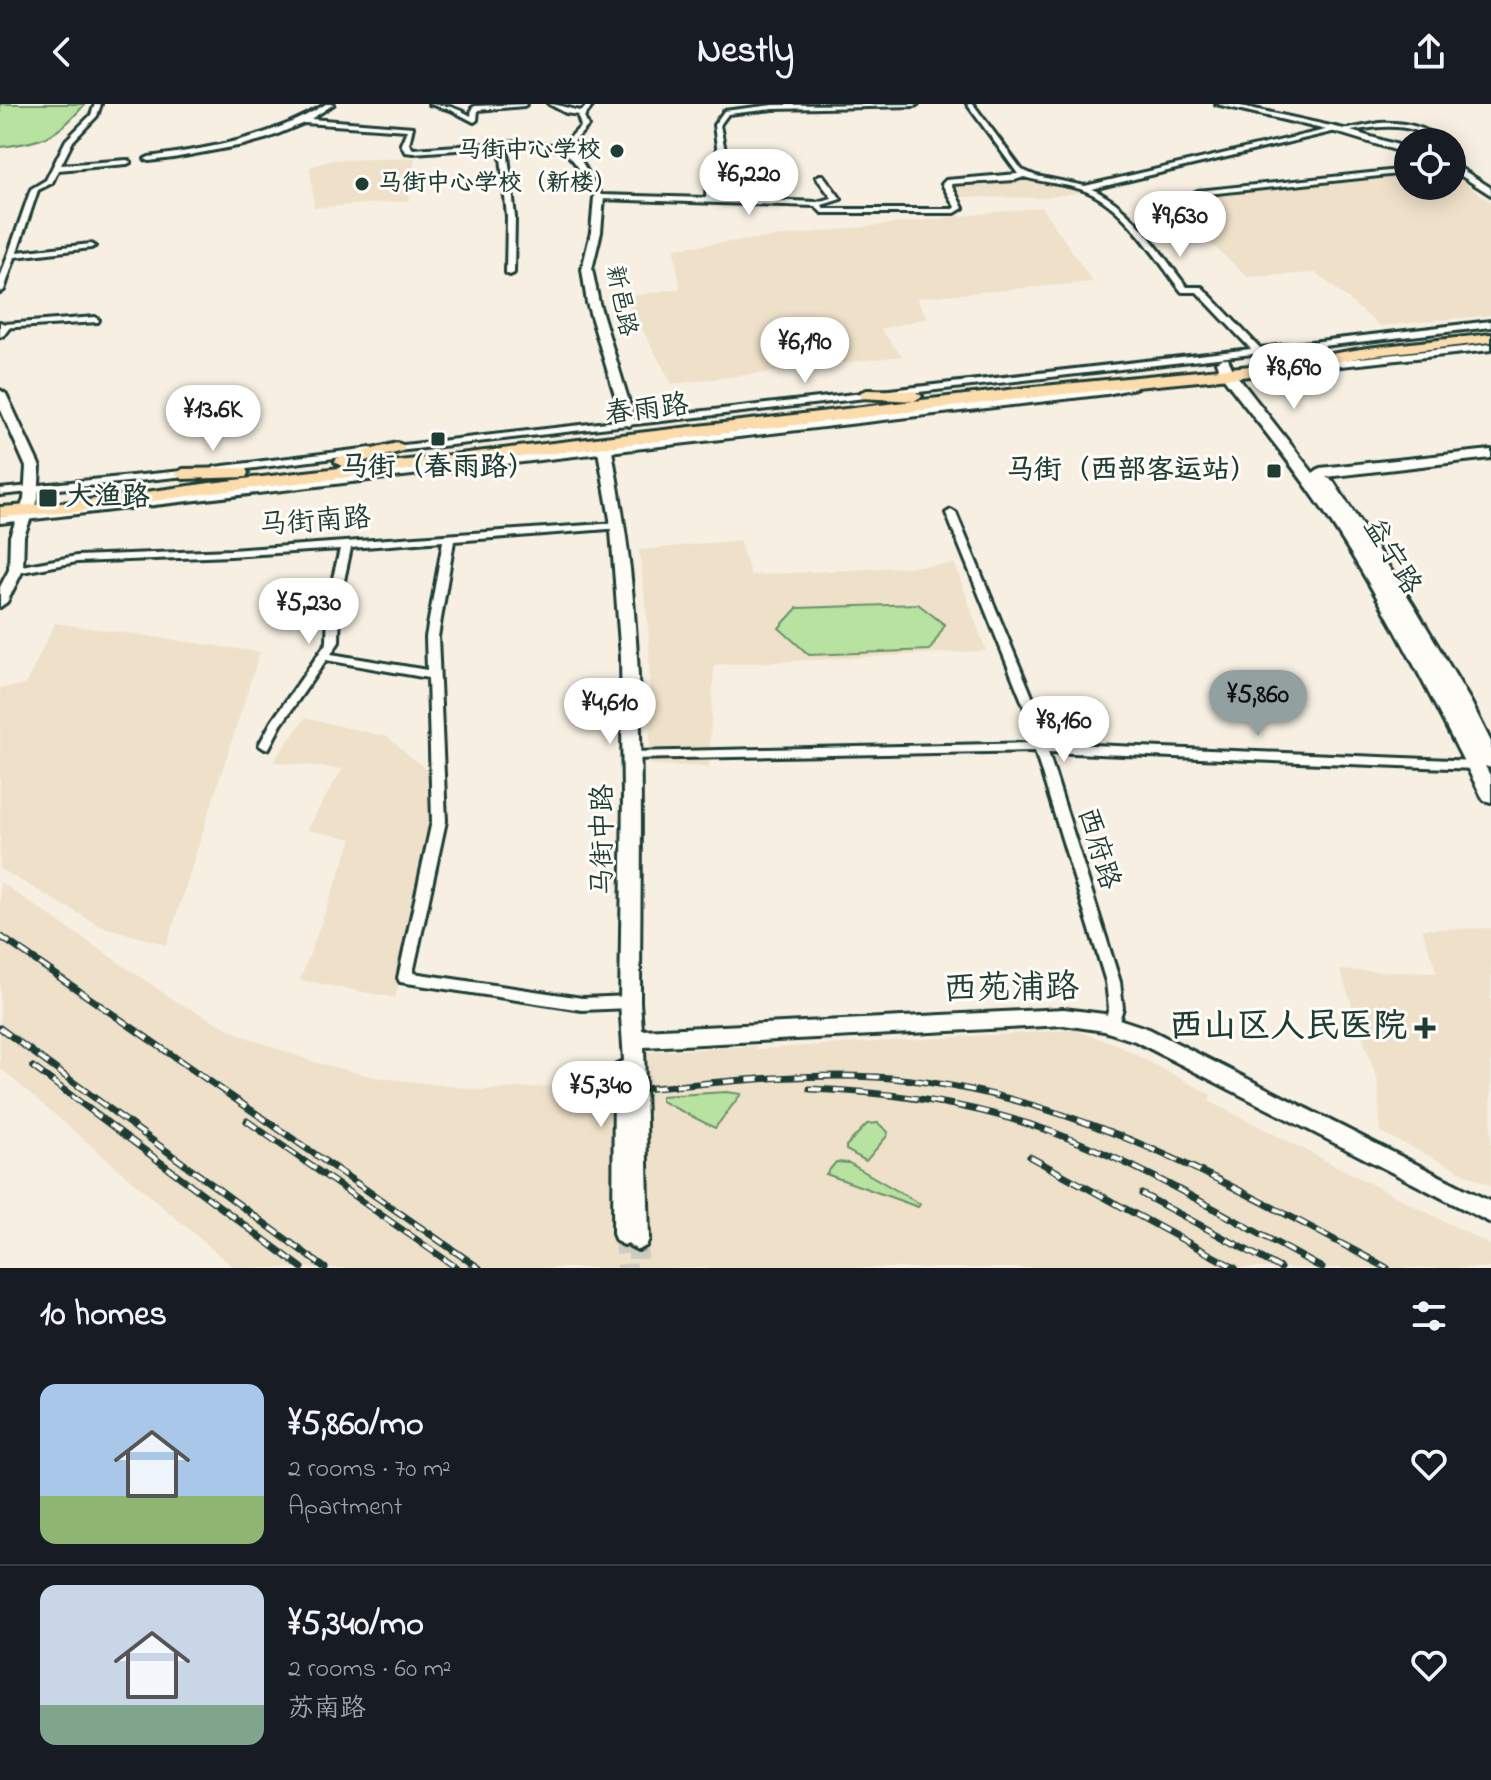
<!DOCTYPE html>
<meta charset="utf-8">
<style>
:root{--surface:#171b24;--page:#20242c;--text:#f1f3f6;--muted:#9ea1a6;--line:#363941;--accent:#92a19f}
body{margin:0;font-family:"Indie Flower","LXGW WenKai TC",sans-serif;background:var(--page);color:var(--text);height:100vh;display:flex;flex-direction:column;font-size:30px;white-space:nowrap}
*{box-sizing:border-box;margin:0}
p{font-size:26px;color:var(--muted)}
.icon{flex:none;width:44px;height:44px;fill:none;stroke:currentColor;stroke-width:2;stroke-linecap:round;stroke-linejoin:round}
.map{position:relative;height:1164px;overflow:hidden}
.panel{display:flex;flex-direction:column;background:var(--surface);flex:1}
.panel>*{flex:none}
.controls{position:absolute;left:1394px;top:24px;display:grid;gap:16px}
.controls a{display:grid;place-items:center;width:72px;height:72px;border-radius:50%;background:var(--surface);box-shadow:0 4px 20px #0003;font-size:40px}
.price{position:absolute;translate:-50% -68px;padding:0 18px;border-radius:28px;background:#fff;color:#222;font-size:26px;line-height:52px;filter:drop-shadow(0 2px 4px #0008)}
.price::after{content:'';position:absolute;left:50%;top:48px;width:24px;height:18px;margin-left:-12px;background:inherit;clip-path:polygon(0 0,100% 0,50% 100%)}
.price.current{background:var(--accent);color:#111}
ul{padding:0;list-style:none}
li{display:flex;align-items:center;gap:24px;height:200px;padding:0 40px}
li+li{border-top:2px solid var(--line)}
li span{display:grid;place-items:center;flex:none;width:224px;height:160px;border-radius:16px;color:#555}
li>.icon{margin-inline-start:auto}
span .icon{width:96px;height:96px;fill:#fffc;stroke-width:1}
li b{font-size:34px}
h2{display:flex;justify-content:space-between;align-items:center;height:96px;padding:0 40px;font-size:34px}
header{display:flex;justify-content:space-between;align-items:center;height:104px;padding:0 40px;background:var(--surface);font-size:36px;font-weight:700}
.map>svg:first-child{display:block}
</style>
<header><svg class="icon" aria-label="back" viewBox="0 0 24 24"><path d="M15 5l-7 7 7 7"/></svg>Nestly<svg class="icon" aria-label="share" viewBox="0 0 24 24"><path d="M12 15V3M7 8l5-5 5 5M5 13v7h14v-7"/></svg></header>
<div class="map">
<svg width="1491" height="1164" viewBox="0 0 1491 1164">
<rect width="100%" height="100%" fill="#f7f0e2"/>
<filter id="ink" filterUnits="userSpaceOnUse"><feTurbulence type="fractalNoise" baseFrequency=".0125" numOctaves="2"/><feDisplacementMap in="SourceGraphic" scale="16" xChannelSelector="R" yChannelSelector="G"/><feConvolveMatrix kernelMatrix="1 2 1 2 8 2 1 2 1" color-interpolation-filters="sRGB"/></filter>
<g filter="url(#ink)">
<path fill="#efe1c9" d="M415,54L409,97L314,104L310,63L332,56Z
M1452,70L1491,98V211L1380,222L1316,169L1247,173L1166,97L1408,72V82H1452Z
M1034,72L1050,76L1067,75L1085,88L1042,94L953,93L941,77Z
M1042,103L1093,178L916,194L928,214L881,225L902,252L672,280L624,193L680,184L674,144Z
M739,436L751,471L955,460L986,547L714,561L709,663L650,661L649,532L639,446Z
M55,519L260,548L167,841L100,822L0,765V584L25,581Z
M305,614L388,633L431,670L432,723L423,787L395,894L300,876L352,735L306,726L342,665L273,658Z
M0,778L176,897L241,931L314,958L375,973L483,986L610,979L613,1124L646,1139V948L756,942L757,945L1074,926L1116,940L1211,991L1209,997L1491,1141V1164H234L0,964Z
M1491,824V1082L1380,1028L1378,979L1340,866L1437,869L1422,825Z"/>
<path fill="#b7e29f" stroke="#6b906a" stroke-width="2" d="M0,0H85C57,33 44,38 0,43Z
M918,500L945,521L930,546L809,551L779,524L797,504Z
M726,988L741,990L715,1024L661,997V992Z
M878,1019L888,1028L887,1032L866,1057L846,1046V1042L867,1020Z
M836,1058L849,1059L920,1100L918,1103L826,1070Z"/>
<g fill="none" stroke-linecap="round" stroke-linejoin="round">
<path stroke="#ccccbf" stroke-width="20" stroke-dasharray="20 10" stroke-linecap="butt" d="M624,1130L627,1164
M638,1135V1164"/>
<g stroke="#1f3d34" stroke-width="6">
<path id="minor" d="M95,0H101L97,12L73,37L61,61L127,56L131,58L127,60L58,66L52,79L38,86L17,148L91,140L95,142L91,144L15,153L4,186L0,189V174L31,85L46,76L66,36L91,11Z
M326,0H334L311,15L413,23L409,40L413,45L518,38L562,42L581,22L578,13L579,11L566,9L549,0C560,0 570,6 582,7L588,0H594L584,13L588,22L568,44L580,55L601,91L706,94L707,71L719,57L714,21L724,7L773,1L918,0L915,2L773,5L728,10L720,21L727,57L715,71L714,94L817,98L832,94L816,73L820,71H823L841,95L822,101L824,105H953L955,103L942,80L946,76L1018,70L967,0H973L1022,66L1036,72L1085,82L1334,24L1337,26L1336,27L1092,85C1134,104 1160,149 1187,183H1202L1260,244L1491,217V223L389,348L384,345L386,343L1251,245L1197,188H1182C1155,154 1124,99 1080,85C1062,79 1043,79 1024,73L1015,76L951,80L963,104L955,109H822L815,102L599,95H596C587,81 581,63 569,52C554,39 525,42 507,43L515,113L514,169L510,171L506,169L507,113L500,43L413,49L405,48L401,40L407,26L304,19L268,34L243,41L173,54L149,57L145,55L149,53C212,44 271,34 326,0Z
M429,0C445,0 457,4 471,12L472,4L475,2L527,0L524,2L478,6L477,16L474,18L451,6Z
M1380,19C1404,18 1425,22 1444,38C1432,38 1425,29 1414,26C1390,19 1364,25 1341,29L1338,27Z
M1408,65V69L1198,91L1194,89L1198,87Z
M95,213L99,216L98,218L0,224V218L5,220Z
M1491,240V246L1294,267L1289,264L1294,261Z
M1132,279L1135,280V284L1107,290L0,419V413L1107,284Z
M371,344L376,347L374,349L215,369L210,366L215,363Z
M192,366L196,367V371L0,391V385Z
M951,406L956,409L1036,602L1045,639L1475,657L1479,658L1481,661L1479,664L1475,665L1048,648L1120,878L1123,904L1117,923L1112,925L1107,923L1104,919L1109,904L1106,878L1035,647L627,655L625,652L631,648L1033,639L1024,602L946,409Z
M617,419L622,422L621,424L454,437L438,533L446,717L413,869L582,894L630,892L635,894L637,898L635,902L630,904L582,906L400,878L398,874L432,717L428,574L326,556L281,621L269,644L265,645L259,641L272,617L327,538L328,495L340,445L231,452L77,458L16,469L11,466L16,463L77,452L231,446ZM443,437L426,533L427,566L331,550L339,538L340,495L351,444Z"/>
</g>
<g stroke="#1f3d34" stroke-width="6">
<path id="tertiary" d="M1216,0H1232L1344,25L1408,44V50L1339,29Z
M1452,59L1491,84V91L1452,66Z
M599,90L604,93L601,128L592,165L599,199L635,318L629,322L623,318L587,199L582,165L591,128L594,93Z
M0,220L10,223L4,231L0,233Z
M0,286L6,290L40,363L38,395L24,432L23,466L7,498L0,503V483L9,466L10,432L24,395L26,363L0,304Z
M605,343L612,347C620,393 628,439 632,485C645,622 640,760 640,898L642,926L1064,905L1104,910L1149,925L1491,1098V1119L1135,937L1104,927L1064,921L644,943L649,1135L646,1142L638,1146L630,1142L628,1139L624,1141L616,1137L613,1130L614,966L617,960L624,957L620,898L623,691L621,553L610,415L598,347Z"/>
</g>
<g stroke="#1f3d34" stroke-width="6">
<path id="secondary" d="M1223,254L1228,255L1234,268L1313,369L1320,364L1491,346V354L1326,373L1333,377L1414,502L1471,598L1491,638V664L1485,662L1491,673V698L1484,696L1481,691C1432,595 1384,497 1323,406C1291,358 1254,315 1220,269L1216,258Z"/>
</g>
<g stroke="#1f3d34" stroke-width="6">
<path id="primary" d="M1491,230V238L1367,252L1271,270L1033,293L210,389L74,408L0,413V403L74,398L210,379L1033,283L1271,260L1367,244Z
M867,286L914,287L922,292L914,297L861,294V288Z
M397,339L403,341L405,344L403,347L343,363L335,358L337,354Z
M240,364L246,365L248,369L246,373L183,375L175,370L183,365Z"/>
</g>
<use href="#minor" fill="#fdfcf7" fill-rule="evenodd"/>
<use href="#tertiary" fill="#fdfcf7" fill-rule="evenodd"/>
<use href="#secondary" fill="#fdfcf7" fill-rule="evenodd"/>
<use href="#primary" fill="#fddcac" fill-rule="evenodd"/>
<g stroke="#1f3d34" stroke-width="7">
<path id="rail" d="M0,832L479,1164
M0,924L325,1164
M33,963L302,1164
M810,985C894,988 976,1000 1055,1029C1149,1064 1234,1117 1322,1164
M604,988C694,982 785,968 876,973C1063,984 1225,1078 1387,1164
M247,1017L457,1164
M1030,1053L1235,1164
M1142,1090L1280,1164"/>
</g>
<use href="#rail" stroke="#fdfcf7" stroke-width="4" stroke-dasharray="12" stroke-linecap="butt"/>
</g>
</g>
<g fill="#1f3d34" stroke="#fdfcf7" stroke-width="3">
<circle cx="617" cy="47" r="8"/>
<circle cx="362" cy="80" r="8"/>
<rect x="430" y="327" width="16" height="16" rx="4"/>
<rect x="1266" y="359" width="16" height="16" rx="4"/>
<rect x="38" y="384" width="20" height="20" rx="4"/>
<path d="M1421 912h8v8h8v8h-8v8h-8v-8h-8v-8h8z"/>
</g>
<g text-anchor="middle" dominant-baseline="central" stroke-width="6" stroke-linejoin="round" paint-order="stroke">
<g font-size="24" font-weight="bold" fill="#1f3d34" stroke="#fdfcf7" text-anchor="end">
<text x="601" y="47">马街中心学校</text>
<text x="378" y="80" text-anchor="start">马街中心学校（新楼）</text>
</g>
<g font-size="24" fill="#1f3d34" stroke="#fdfcf7">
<text transform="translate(620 197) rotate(78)">新邑路</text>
</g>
<g font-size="28" fill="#1f3d34" stroke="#fdfcf7">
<text transform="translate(647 307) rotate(-7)">春雨路</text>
<text transform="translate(315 419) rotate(-4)">马街南路</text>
<text transform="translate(1391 453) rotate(59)">益宁路</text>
<text transform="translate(604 736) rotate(-90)">马街中路</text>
<text transform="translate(1097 745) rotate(73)">西府路</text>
</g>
<g font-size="28" font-weight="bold" fill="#1f3d34" stroke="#fdfcf7">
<text x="438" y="364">马街（春雨路）</text>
<text x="1258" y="367" text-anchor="end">马街（西部客运站）</text>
<text x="66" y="394" text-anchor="start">大渔路</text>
</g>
<g font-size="34" fill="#1f3d34" stroke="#fdfcf7">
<text transform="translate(1011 886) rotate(-1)">西苑浦路</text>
</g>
<g font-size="34" font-weight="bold" fill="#1f3d34" stroke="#fdfcf7" text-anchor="end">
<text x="1407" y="924">西山区人民医院</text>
</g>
</g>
</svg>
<div class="controls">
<a><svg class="icon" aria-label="locate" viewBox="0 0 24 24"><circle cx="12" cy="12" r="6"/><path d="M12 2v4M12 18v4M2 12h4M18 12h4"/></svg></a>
</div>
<b class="price" style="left:749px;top:113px">¥6,220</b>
<b class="price" style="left:1180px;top:155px">¥9,630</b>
<b class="price" style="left:805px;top:281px">¥6,190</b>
<b class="price" style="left:1294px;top:307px">¥8,690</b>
<b class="price" style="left:213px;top:349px">¥13.6K</b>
<b class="price" style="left:309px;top:542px">¥5,230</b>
<b class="price current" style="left:1258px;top:634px">¥5,860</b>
<b class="price" style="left:610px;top:642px">¥4,610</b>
<b class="price" style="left:1064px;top:660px">¥8,160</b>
<b class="price" style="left:601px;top:1025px">¥5,340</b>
</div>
<section class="panel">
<h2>10 homes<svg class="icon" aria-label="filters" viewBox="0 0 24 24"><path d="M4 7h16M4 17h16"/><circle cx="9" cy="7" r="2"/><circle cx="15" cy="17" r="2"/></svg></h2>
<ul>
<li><span style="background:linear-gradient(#a9c7e8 70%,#8fb573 0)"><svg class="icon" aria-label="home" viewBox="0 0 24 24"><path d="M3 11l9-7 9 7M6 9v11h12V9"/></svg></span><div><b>¥5,860/mo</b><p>2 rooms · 70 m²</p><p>Apartment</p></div><svg class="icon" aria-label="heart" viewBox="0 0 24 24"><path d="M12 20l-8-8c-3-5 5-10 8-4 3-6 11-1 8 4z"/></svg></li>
<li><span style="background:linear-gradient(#c9d6e8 75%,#7fa58c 0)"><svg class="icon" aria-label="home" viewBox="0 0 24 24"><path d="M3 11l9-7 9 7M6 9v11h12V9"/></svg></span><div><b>¥5,340/mo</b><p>2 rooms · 60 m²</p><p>苏南路</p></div><svg class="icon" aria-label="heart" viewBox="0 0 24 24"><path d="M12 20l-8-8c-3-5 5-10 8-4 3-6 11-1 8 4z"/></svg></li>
</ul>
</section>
